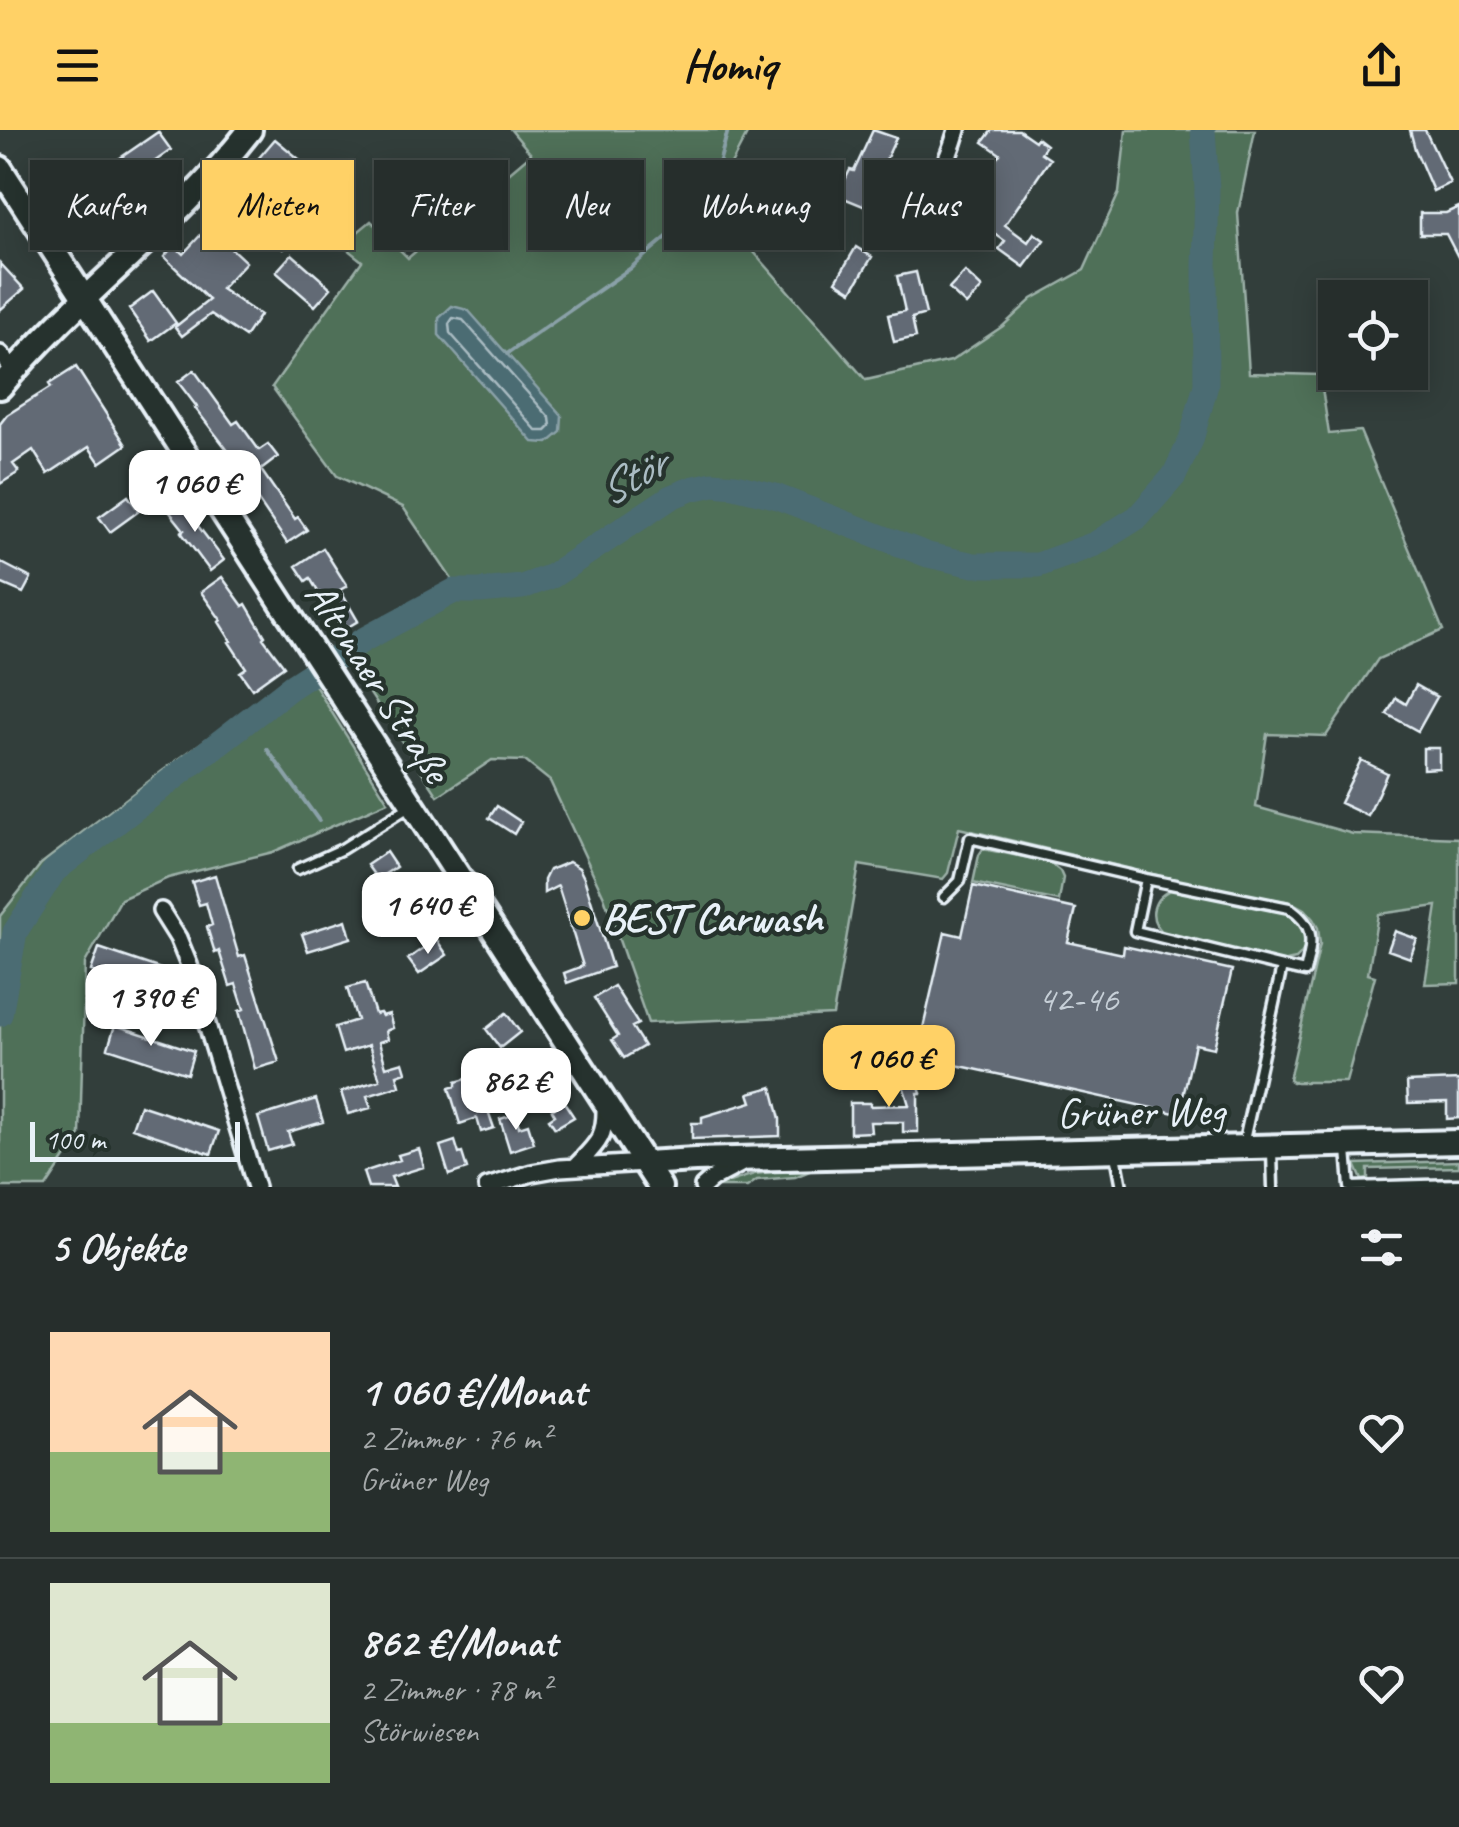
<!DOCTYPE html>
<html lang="de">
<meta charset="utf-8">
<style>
:root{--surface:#262e2c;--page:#323a38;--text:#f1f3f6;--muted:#a4a8a9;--line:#424a48;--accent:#ffd166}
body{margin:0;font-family:Caveat,sans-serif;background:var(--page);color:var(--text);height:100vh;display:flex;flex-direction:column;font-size:38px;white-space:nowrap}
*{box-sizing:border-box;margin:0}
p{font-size:32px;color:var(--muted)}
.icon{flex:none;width:55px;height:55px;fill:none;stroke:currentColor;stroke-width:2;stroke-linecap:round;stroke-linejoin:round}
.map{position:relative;height:1057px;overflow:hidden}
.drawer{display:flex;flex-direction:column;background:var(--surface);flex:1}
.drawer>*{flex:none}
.banner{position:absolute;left:30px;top:30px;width:1400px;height:90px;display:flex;gap:20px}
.buttons{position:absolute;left:1318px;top:150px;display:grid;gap:20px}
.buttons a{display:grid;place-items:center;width:110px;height:110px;border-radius:0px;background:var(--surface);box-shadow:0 5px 25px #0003,0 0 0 2px var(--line);font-size:50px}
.scale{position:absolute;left:30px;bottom:25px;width:210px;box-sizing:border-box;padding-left:10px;border:5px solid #e8f1f8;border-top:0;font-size:28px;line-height:35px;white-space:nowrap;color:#e8f1f8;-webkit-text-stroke:8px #26332d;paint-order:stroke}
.price{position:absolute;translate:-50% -85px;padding:0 22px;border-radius:20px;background:#fff;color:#222;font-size:32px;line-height:65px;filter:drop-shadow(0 2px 5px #0008)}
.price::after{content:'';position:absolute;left:50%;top:60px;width:30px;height:22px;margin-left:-15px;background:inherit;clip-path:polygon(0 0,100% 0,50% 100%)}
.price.active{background:var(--accent);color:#111}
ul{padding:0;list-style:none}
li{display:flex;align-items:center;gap:30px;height:250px;padding:0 50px}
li+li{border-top:2px solid var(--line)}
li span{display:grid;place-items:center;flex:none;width:280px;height:200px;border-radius:0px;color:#555}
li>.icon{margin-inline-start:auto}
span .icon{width:120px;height:120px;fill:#fffc;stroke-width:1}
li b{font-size:42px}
h2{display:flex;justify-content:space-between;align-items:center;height:120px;padding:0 50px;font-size:42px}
.chip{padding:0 35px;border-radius:0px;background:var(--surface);box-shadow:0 5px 25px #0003,0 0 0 2px var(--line);font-size:35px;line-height:90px}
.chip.active{background:var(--accent);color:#111}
header{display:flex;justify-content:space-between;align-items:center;height:130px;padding:0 50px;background:var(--accent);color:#111;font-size:45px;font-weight:600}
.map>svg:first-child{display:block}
</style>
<header><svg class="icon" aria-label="menu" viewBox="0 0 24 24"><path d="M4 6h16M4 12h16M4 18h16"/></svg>Homiq<svg class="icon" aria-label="share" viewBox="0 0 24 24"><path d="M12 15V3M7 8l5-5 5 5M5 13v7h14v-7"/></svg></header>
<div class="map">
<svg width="1459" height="1057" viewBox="0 0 1459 1057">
<rect width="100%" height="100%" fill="#323e3b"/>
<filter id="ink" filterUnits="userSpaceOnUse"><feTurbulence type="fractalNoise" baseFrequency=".01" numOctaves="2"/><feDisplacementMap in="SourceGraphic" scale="20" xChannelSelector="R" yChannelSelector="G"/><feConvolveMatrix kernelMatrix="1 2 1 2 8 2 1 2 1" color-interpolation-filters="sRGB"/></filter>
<g filter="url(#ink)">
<path fill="#4f6f58" stroke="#9cb0a8" stroke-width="2.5" d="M511,0H749L711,73L866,250L951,231L1003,196L1032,169L1084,140L1119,63L1126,0H1255L1238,83L1249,243L1320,245L1329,304L1360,301L1443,500L1378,529L1326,606L1267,604L1256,677L1353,704L1459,708V853L1425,854L1437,776L1378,784L1368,844L1375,846L1346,952H1292L1289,950L1320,814L1318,798L1313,789L1304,779L1291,772L1220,760L959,698L948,743L943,749L859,735L833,885L648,893L604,767L550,651L525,631L492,630L438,666L343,523L454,461L451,448L403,377L337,346L272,257L362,131L342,115L371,91L408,128L531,24Z
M304,538L388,672L273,722L168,748L121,769L85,833L80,1005L46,1057H0V786L41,734L161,642Z
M983,719L1049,732L1060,741L1063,748L1059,771L973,753L979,725Z
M1170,760H1177L1287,783C1306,793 1314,814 1296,829L1281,832L1166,804C1147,792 1150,770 1170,760Z
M1459,1031V1037L1368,1039V1049L1362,1050L1355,1034Z
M810,1038V1041L795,1047L757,1050L747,1057H714L754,1044Z"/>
<path fill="#4c6c73" stroke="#8aa1a8" stroke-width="2.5" d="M452,176L468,180L562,286L561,302L548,313L533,312L439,205V188Z"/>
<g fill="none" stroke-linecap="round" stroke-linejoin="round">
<path stroke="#aabcc3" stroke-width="2.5" d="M453,188L463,190L550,288L551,296L546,301H537L450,203L449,194Z"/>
<path stroke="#8aa1a8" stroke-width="4" d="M711,63L728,0
M507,224L631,138C655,115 682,97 705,72
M267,619L319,691"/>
<path stroke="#4c6c73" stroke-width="25" d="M0,884L15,802L54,741L291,557L363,510L454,461H480L522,457L552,446L671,367L691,359L713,354L735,356L775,366L928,425L974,435H1038L1095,414L1138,387L1174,346L1191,310L1206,255L1205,136L1207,59L1203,0"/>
</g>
<path fill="#626a74" stroke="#e8f1f8" stroke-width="2.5" d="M873,0L896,8L883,36L881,35L863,76L834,64L840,48L845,50L850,40L854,41Z
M992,0H1019L1035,11L1037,8L1046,15L1041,23L1050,29L1005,95L1028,112L1034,103L1044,110L1024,137L999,119L1005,111L965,83L969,77L963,73L1000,24L983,12Z
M1410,0H1425L1450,53L1433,61L1415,19Z
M158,2L171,20L86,80L72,61Z
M275,9L311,39L294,60L257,30Z
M258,70L297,102L283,119L243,87Z
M1459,77V129L1446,104H1420V83H1446Z
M944,94L961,106L953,119L936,108Z
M208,97L246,132L221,159L260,185L245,207L211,184L182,206L175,197L209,170L164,127L174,115L183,124Z
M856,117L872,127L852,161L836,151Z
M292,124L331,158L315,176L276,142Z
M0,133L24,159L0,180Z
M916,142L926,184L912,188L916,207L894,212L888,185L905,181L897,146Z
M965,142L982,158L966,175L949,159Z
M153,161L176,193L151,211L129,179Z
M76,237L126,315L100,333L89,317L48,344L33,320L13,334L19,342L0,354V294L7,285L51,257L49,254Z
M194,240L233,294L238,291L259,320L268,314L278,327L261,340L295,389L298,387L307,400L287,413L236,338L239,335L195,278L197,277L178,252Z
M128,366L139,381L110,402L99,387Z
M176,367L224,430L210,441L181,402L184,400L165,376Z
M323,418L347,456L340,460L358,491L341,501L310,448L306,451L296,436Z
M0,432L31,448L23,463L0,453Z
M222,447L243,476L246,474L265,506L263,508L284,536L252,559L240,542L246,538L229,512L231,511L219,492L221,490L201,462Z
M1416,555L1437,567L1418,601L1387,584L1396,568L1406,574Z
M1423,618H1439V638L1423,639Z
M1361,630L1387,643L1368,686L1340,673Z
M497,676L521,692L514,704L489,688Z
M386,722L396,737L377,749L367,735Z
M569,732L579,738L584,748L612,837L567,853L564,843L583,836L558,756L544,763V750L549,740Z
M215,745L239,827L245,825L279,932L255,939L239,881L244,879L236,854L230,856L219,821L215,823L207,797L212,795L206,773L199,775L192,752Z
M973,756L1076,779L1068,812L1123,824L1124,816L1232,840L1214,918L1195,914L1179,984L933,930L937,910L921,907L945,802L962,806Z
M346,790L351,808L308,821L302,804Z
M1395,801L1417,809L1410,828L1388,820Z
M436,809L447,825L419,844L408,829Z
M99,818L170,842L163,864L91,841Z
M365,853L375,884L380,883L382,886L389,884L393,898L386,901L388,909L379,912L386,937L403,932L406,942L397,945L400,956L367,966L371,978L348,984L341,962L380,950L369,915L343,923L335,897L357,890L347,858Z
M614,856L638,894L632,897L644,916L624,928L612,910L618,906L594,868Z
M506,883L520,902L500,918L486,899Z
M115,895L194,921L187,944L108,918Z
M536,926L546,944L527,955L516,938Z
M915,940L921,963H918V1002H903V992H870L871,1002L850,1003V973H870V976L909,975L900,945Z
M476,946L494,998L481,1002L477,988L460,994L449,958L456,956V952Z
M1459,950V988L1447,989V972L1408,973L1407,952Z
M772,957L780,989V1006L692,1009V993H702V987L752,972L749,963Z
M316,969L323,992L288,1002L292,1014L268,1021L258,987Z
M564,972L574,987L555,998L549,989L555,985L552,980Z
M140,975L219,1001L211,1024L132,998Z
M516,984L519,997L528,994L534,1013L510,1021L500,989Z
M455,1011L459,1024L462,1023L467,1039L449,1045L440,1016Z
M419,1019L424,1037L391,1047L395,1057H368L363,1042L400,1030L398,1025Z"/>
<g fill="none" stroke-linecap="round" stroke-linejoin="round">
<g stroke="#e8f1f8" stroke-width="15">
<path id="lane" d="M298,739L342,719L409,677
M1146,749L1135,801L1282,837
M944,767L960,751L970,708L1146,749L1289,778C1317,797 1312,812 1305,842L1282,837L1245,1006L1246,1013
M1347,1019L1350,1057
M1272,1021L1273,1057
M1116,1025L1122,1057
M1350,1057L1459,1054"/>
</g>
<g stroke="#e8f1f8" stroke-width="22">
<path id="street" d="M912,77C937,56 948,31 957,0
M0,224L14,240
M161,781L178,808L189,835L256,1057
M576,1036C597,1014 606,1008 605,976
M487,1057L532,1043L560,1038L645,1033
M703,1057L712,1049L746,1031"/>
</g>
<g stroke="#e8f1f8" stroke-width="30">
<path id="secondary" d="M0,38L660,1057
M0,257C77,165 177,94 250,0
M645,1033L695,1030L1459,1012"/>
</g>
<use href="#lane" stroke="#26332d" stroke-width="8"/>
<use href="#street" stroke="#26332d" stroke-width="15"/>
<use href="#secondary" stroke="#26332d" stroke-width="22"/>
</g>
</g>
<circle fill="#ffd166" stroke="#26332d" stroke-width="4" cx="582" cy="788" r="10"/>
<g text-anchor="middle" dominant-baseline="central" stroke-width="9" stroke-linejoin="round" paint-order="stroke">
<g font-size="38" fill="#c6cfd7">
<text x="1078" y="868">42-46</text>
</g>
<g font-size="42" fill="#e8f1f8" stroke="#26332d">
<text transform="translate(378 552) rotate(57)">Altonaer Straße</text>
<text transform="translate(1141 982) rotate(-1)">Grüner Weg</text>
</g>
<g font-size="42" font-weight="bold" fill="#e8f1f8" stroke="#26332d" text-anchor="start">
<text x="602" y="788">BEST Carwash</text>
</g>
<g font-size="45" font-style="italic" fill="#aabcc3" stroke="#26332d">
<text transform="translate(632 347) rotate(-29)">Stör</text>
</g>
</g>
</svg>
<div class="buttons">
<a><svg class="icon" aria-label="locate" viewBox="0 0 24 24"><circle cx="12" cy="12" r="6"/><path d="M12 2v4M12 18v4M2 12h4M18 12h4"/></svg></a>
</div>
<div class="scale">100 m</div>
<b class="price" style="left:195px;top:405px">1 060 €</b>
<b class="price" style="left:428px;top:827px">1 640 €</b>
<b class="price" style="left:151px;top:919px">1 390 €</b>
<b class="price active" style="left:889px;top:980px">1 060 €</b>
<b class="price" style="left:516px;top:1003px">862 €</b>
<div class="banner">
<a class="chip">Kaufen</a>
<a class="chip active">Mieten</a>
<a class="chip">Filter</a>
<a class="chip">Neu</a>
<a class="chip">Wohnung</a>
<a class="chip">Haus</a>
</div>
</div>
<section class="drawer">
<h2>5 Objekte<svg class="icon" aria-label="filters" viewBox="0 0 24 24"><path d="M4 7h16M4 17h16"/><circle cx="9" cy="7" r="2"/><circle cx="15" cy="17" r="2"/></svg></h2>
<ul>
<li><span style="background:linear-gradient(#ffd9b3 60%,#8fb573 0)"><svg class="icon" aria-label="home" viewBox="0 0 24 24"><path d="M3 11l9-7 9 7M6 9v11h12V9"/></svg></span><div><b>1 060 €/Monat</b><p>2 Zimmer · 76 m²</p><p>Grüner Weg</p></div><svg class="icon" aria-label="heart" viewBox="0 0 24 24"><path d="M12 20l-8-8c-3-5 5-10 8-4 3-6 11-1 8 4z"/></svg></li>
<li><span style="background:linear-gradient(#dfe7d0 70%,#8fb573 0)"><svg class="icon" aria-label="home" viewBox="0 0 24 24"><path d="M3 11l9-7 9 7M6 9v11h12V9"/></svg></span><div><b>862 €/Monat</b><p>2 Zimmer · 78 m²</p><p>Störwiesen</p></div><svg class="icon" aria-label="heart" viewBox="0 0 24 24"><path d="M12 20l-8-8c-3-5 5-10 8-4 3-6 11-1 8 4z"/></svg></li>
</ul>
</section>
